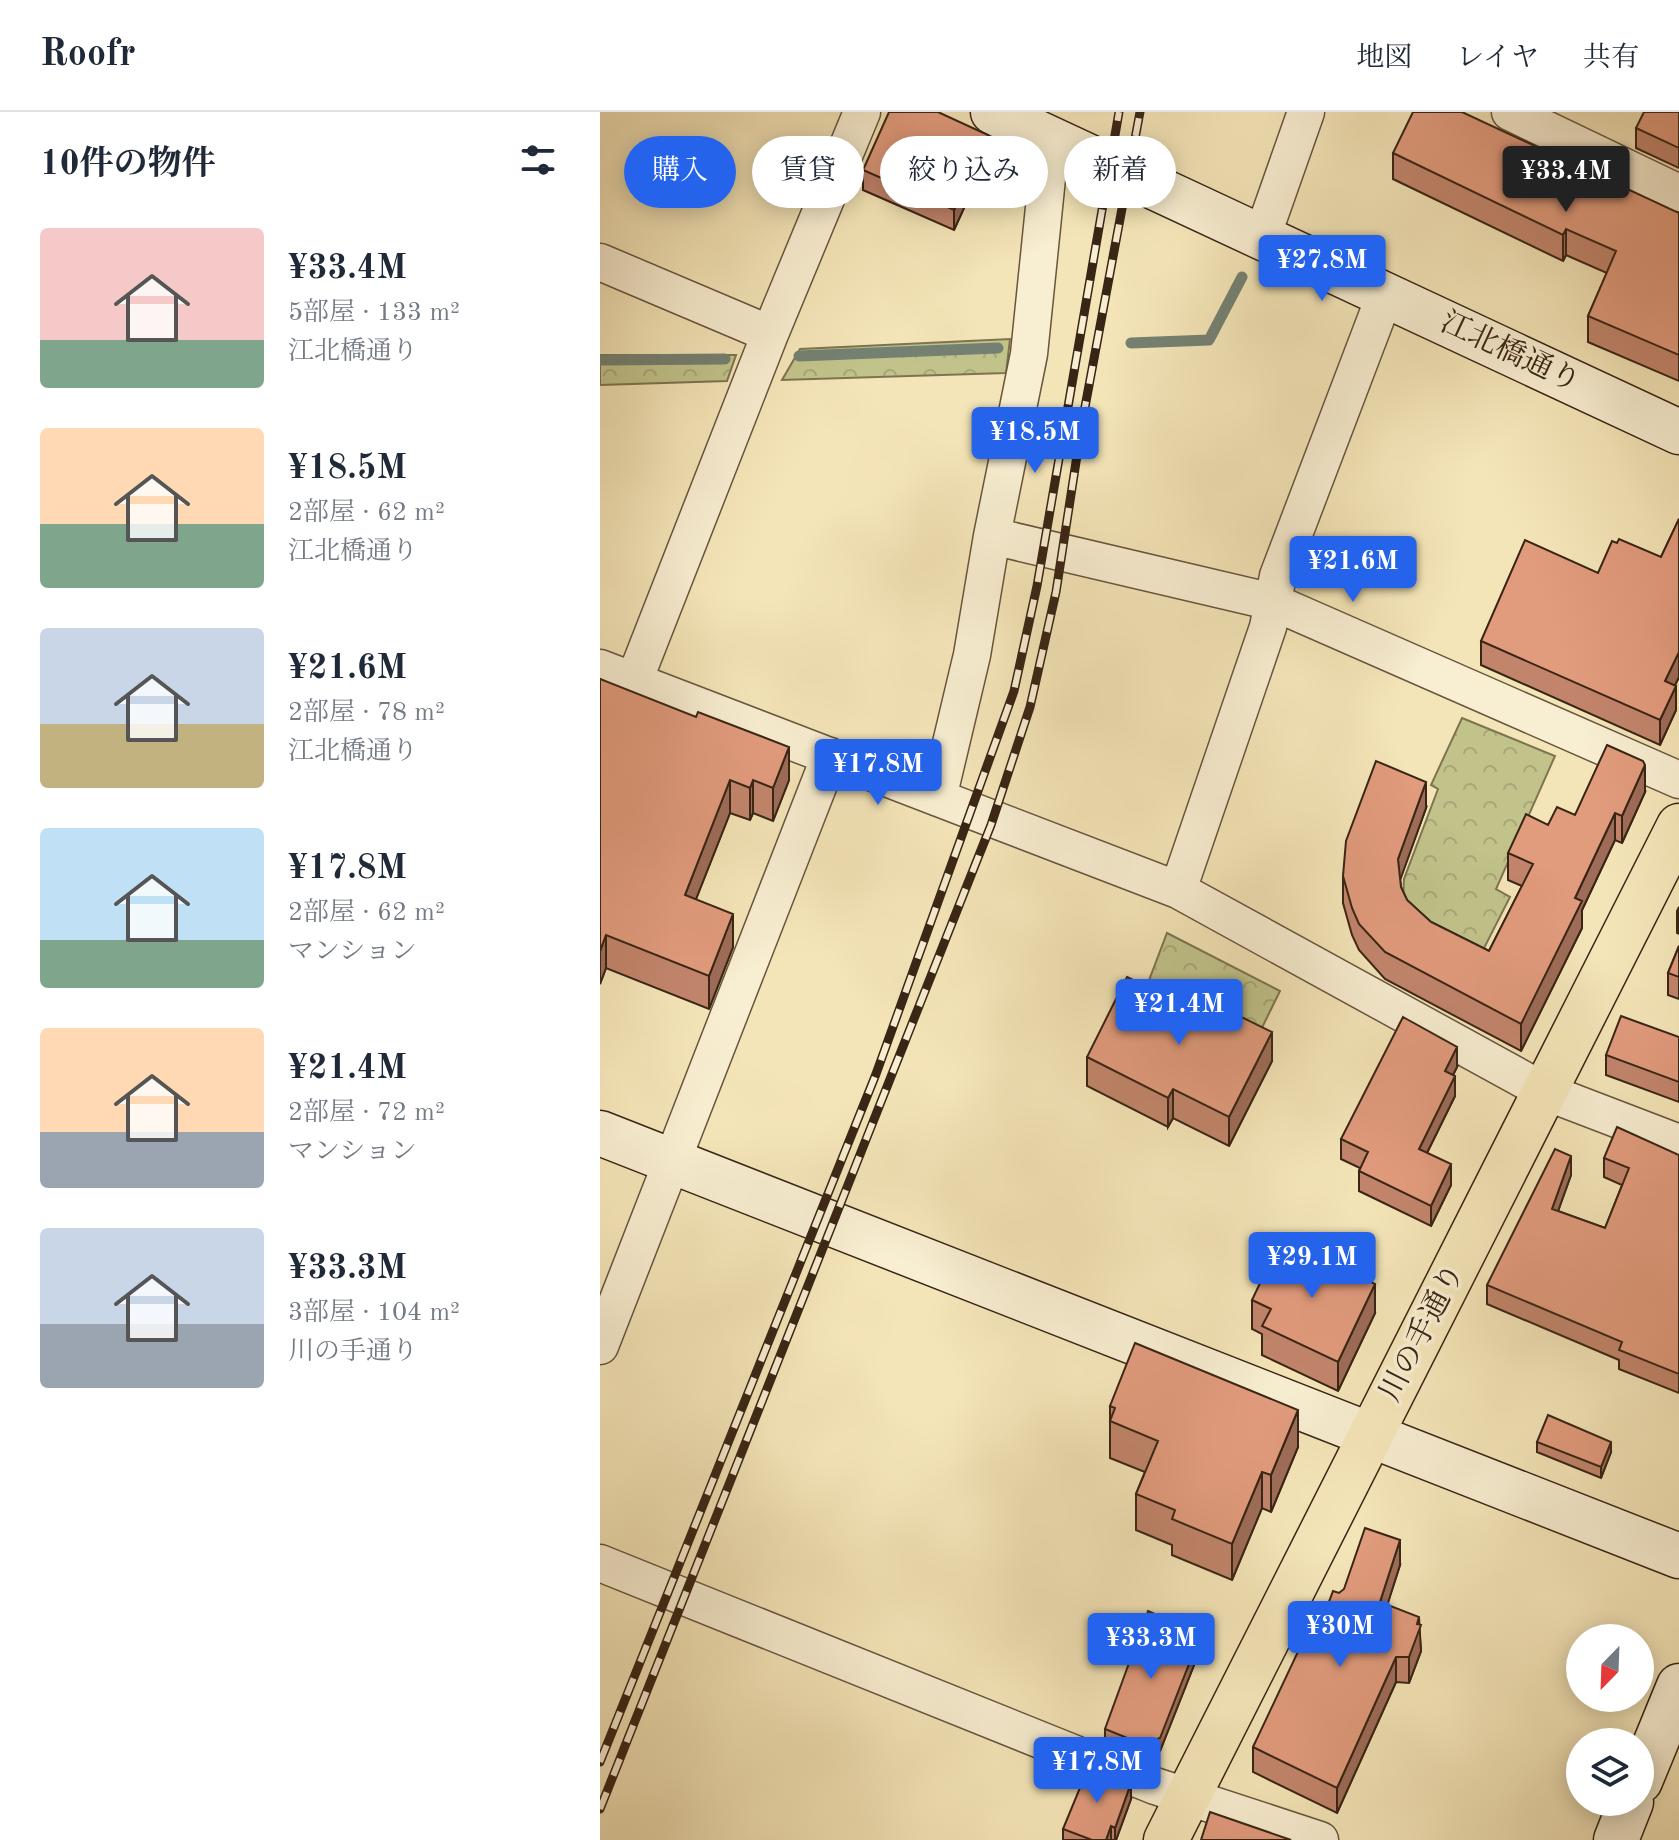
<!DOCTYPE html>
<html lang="ja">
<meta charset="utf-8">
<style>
:root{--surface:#fff;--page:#f2f2f3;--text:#1f2937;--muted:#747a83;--line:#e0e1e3;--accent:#2563eb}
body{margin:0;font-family:"Old Standard TT","Noto Serif JP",serif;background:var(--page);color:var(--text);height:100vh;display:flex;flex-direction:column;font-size:30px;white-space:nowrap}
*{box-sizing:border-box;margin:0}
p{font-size:26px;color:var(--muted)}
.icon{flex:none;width:44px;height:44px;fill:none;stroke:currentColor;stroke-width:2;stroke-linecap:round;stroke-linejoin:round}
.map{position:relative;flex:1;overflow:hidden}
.panel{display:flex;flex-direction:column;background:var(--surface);width:600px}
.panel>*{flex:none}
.top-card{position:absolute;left:24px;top:24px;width:760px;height:72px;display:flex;gap:16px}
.needle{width:52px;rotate:203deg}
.controls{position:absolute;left:966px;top:1512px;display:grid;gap:16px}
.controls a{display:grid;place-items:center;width:88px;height:88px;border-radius:50%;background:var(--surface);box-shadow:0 4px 20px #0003;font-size:40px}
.price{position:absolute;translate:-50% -68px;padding:0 18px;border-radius:8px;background:var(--accent);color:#fff;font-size:26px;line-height:52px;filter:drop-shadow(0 2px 4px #0008)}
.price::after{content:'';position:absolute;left:50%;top:48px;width:24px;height:18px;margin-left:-12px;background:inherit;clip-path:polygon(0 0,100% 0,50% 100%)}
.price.on{background:#222;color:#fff}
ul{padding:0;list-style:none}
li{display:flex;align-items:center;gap:24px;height:200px;padding:0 40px}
li span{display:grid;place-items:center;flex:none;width:224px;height:160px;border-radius:8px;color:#555}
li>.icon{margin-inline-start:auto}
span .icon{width:96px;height:96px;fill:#fffc;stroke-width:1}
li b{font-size:34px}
h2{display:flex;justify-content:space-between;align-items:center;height:96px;padding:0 40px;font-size:34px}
.chip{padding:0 28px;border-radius:36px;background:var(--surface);box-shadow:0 4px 20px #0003;font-size:28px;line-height:72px}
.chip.on{background:var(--accent);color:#fff}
header{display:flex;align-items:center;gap:48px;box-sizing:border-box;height:112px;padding:0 40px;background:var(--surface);border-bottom:2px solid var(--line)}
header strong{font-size:38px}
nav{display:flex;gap:44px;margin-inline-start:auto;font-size:28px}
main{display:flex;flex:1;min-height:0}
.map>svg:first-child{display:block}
</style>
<header>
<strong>Roofr</strong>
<nav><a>地図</a><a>レイヤ</a><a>共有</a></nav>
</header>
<main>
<section class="panel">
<h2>10件の物件<svg class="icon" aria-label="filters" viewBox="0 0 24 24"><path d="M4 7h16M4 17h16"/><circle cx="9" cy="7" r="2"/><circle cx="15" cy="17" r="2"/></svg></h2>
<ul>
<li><span style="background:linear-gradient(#f6c9c9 70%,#7fa58c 0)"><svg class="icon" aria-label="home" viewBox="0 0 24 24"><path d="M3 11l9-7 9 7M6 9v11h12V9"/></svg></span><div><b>¥33.4M</b><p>5部屋 · 133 m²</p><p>江北橋通り</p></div></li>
<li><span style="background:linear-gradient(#ffd9b3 60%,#7fa58c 0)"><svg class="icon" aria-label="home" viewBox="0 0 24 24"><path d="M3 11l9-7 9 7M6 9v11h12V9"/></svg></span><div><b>¥18.5M</b><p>2部屋 · 62 m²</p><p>江北橋通り</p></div></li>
<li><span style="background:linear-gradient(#c9d6e8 60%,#c2b280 0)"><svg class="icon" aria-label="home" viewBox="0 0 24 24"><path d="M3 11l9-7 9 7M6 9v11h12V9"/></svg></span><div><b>¥21.6M</b><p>2部屋 · 78 m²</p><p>江北橋通り</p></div></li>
<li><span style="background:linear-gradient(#bfe0f5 70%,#7fa58c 0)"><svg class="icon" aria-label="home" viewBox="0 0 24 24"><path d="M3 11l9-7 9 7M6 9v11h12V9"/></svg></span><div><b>¥17.8M</b><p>2部屋 · 62 m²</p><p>マンション</p></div></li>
<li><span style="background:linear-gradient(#ffd9b3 65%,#9aa5b1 0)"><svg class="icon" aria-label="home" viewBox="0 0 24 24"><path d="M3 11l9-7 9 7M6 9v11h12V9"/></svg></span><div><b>¥21.4M</b><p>2部屋 · 72 m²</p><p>マンション</p></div></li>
<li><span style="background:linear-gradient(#c9d6e8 60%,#9aa5b1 0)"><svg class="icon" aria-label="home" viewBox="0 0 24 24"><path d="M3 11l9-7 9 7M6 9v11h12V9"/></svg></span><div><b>¥33.3M</b><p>3部屋 · 104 m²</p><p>川の手通り</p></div></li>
</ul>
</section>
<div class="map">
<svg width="1079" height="1728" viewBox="0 0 1079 1728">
<defs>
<pattern id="park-crowns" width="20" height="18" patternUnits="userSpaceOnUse" patternTransform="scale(2)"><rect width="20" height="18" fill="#c1c38b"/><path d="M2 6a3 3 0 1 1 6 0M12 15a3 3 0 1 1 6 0" fill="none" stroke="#a7a777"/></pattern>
</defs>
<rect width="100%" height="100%" fill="#f4e5b8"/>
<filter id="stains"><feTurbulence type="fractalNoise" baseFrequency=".0025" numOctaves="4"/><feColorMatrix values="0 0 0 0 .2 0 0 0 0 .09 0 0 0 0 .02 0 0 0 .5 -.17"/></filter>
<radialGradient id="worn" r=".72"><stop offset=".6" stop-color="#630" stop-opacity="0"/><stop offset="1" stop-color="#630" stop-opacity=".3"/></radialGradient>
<path fill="url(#park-crowns)" stroke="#7d7450" stroke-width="2" d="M410,227L406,261L182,268L200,237Z
M0,243H136L127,269L0,273Z
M862,606L955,644L896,777L910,785L877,850L803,787L804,767L838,677L831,673Z
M567,821L680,879L654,932L540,892Z"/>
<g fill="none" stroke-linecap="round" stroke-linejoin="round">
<path stroke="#748172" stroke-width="11" d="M531,231L609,228L642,165
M199,244L398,236
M0,248L125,247"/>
<g stroke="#68553e" stroke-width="39">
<path id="street" d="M910,0L1079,81
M662,125L706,0
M0,150L170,222
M392,424L673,490L1079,668
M0,556L578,778L946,980L1079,1031
M34,569L170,222L262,0
M338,686L372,543L392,424L429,242L451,27
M578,778L668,515L678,464L785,183
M0,1234L230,644
M0,1451L555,1674L720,1728"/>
</g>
<g stroke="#392515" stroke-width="47">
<path id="secondary" d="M393,0L1079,320
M0,1021L1079,1444
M1040,1669L1079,1574
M1016,1728L1031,1690"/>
</g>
<g stroke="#392515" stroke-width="47">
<path id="primary" d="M566,1728L1079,714"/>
</g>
<use href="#street" stroke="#f8eed1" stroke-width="36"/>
<use href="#secondary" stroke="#f8eed1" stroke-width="44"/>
<use href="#primary" stroke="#f4e5b8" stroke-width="44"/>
<g stroke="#392515" stroke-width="9">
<path id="rail" d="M0,1650L276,962L414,579L437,474L519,0
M0,1697L391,713L430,595L456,480L482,311L540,0"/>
</g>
<use href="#rail" stroke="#f8eed1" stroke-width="6" stroke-dasharray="18" stroke-linecap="butt"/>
</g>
<path fill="#c2856c" stroke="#392515" stroke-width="2" d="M1079,0V56L1036,36V16Z
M793,41L1079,101V269L988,230V204L1007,161L966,143L963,149L793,67Z
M388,43L354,118L263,78V58Z
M1079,407V565L1075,573L1076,598L1060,633L881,553V529L998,461L1061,445Z
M0,567L189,668L173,709L153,701L150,708L130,701L96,787L133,835L109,897L6,856L0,872Z
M1045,680L1022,731L1015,728L982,798V816L921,939L785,867L759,838L752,823L743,791V764L826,696L800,767L801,775L807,788L831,810L889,839L922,774L908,768V741L948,713Z
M1079,795V822L1077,821V799Z
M1079,834V887L1068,883V861Z
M616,909L672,949L629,1034L573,1006L568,1015L487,974V945Z
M1079,925V990L1006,963V943Z
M857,955L853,963L855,984L827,1041L851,1073L831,1114L759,1079V1059L760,1056L741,1047V1027Z
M1079,1043V1281L1019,1257V1248L887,1192V1173L971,1063L958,1099L1005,1116L1022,1073L1004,1065V1046Z
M652,1188L775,1201L738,1279L662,1243V1222L652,1217Z
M510,1294L698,1335L671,1400L662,1396L632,1468L572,1443V1433L536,1418V1382L545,1360L510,1346Z
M937,1330L1011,1340L1001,1366L937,1340Z
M800,1453L787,1493L819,1513L821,1539L809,1571L796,1570L737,1701L653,1660V1635L727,1495L739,1481Z
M575,1520L598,1543L560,1639L542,1646L505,1631V1617Z
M531,1687L516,1728H463V1717Z"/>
<path fill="#9e6c58" stroke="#392515" stroke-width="2" d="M388,23V43L354,118V98Z
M966,117V143L963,149V123Z
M1079,540V565L1065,594V569Z
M1076,574V598L1060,633V608Z
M189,635V668L173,709V676Z
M1045,653V680L1022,731V704Z
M130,668V701L85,815V783Z
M153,668V701L150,708V676Z
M826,670V696L798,774V747Z
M1015,701V728L982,798V816L921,939V912L975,786Z
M133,802V835L109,897V864Z
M6,823V856L0,872V839Z
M672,920V949L629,1034V1005Z
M857,935V955L845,979V959Z
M855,964V984L819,1057V1037Z
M573,977V1006L568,1015V986Z
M971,1044V1063L952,1116V1097Z
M851,1052V1073L831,1114V1094Z
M775,1172V1201L738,1279V1250Z
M698,1298V1335L671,1400V1363Z
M1011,1330V1340L1001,1366V1355Z
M662,1360V1396L632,1468V1432Z
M800,1428V1453L780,1516V1490Z
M819,1505L821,1539L809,1571V1545L817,1512Z
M598,1529V1543L560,1639L542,1646V1632Z
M796,1545V1570L737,1701V1676Z
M531,1671V1687L516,1728H515V1716Z
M511,1714V1728H506Z"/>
<path fill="#e19b7d" stroke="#392515" stroke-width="2" d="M289,0H338L388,23L354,98L263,58Z
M813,0H862L1079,101V243L988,204L1016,139L966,117L963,123L793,41Z
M1044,0H1079V36L1036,16Z
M1079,407V540L1065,569L1076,574L1060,608L881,529L925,428L998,461L1012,429L1017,431L1019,427L1061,445Z
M0,567L96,605L98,600L189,635L173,676L153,668L150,676L130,668L85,783L133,802L109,864L6,823L0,839Z
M1007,633L1043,649L1045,653L1022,704L1015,701L975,786L982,789L921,912L785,840L759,812L752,796L743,764L746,729L776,649L826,670L798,747L801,775L807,788L831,810L889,839L933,752L908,741L926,702L948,713L957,695L975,703Z
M1079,834V865L1068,861Z
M527,865L616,909L623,896L672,920L629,1005L573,977L568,986L487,945Z
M1021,904L1079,925V970L1006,943Z
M803,905L857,935L845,959L855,964L819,1037L851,1052L831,1094L759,1059L768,1040L741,1027Z
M1017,1015L1079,1043V1262L1019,1238L1022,1230L887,1173L955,1037L971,1044L952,1097L1005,1116L1029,1056L1004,1046Z
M681,1127L775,1172L738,1250L662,1214L671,1197L652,1188Z
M535,1231L698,1298L671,1363L662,1360L632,1432L572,1407L575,1398L536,1382L558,1329L510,1309L515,1296L510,1294Z
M948,1303L1011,1330L1001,1355L937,1330Z
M765,1416L800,1428L780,1490L819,1505L817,1512L821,1513L809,1545H796L737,1676L653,1635L720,1493L727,1495L733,1479L739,1481L744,1477Z
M548,1499L575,1511L572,1519L598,1529L560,1626L542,1632L505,1617Z
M489,1654L531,1671L515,1716L511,1714L506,1728H492L463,1717Z
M610,1700L691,1728H601Z"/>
<g text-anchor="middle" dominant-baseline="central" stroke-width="7" stroke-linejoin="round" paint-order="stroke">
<g font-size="30" fill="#392515" stroke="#f8eed1">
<text transform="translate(910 241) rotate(25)">江北橋通り</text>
<text transform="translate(823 1221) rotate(-63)">川の手通り</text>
</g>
</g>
<rect width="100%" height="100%" filter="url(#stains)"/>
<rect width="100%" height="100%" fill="url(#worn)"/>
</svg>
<div class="controls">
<a><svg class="needle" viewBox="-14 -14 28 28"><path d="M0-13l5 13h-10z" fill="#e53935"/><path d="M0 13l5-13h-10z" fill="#747a83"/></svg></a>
<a><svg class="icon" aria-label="layers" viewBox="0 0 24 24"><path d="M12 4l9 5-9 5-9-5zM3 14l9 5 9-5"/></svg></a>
</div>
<b class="price on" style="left:966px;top:102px">¥33.4M</b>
<b class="price" style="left:722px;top:191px">¥27.8M</b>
<b class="price" style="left:435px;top:363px">¥18.5M</b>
<b class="price" style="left:753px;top:492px">¥21.6M</b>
<b class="price" style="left:278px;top:695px">¥17.8M</b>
<b class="price" style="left:579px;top:935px">¥21.4M</b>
<b class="price" style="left:712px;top:1188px">¥29.1M</b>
<b class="price" style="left:740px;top:1557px">¥30M</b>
<b class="price" style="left:551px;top:1569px">¥33.3M</b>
<b class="price" style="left:497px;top:1693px">¥17.8M</b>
<div class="top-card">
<a class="chip on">購入</a>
<a class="chip">賃貸</a>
<a class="chip">絞り込み</a>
<a class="chip">新着</a>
</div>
</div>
</main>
